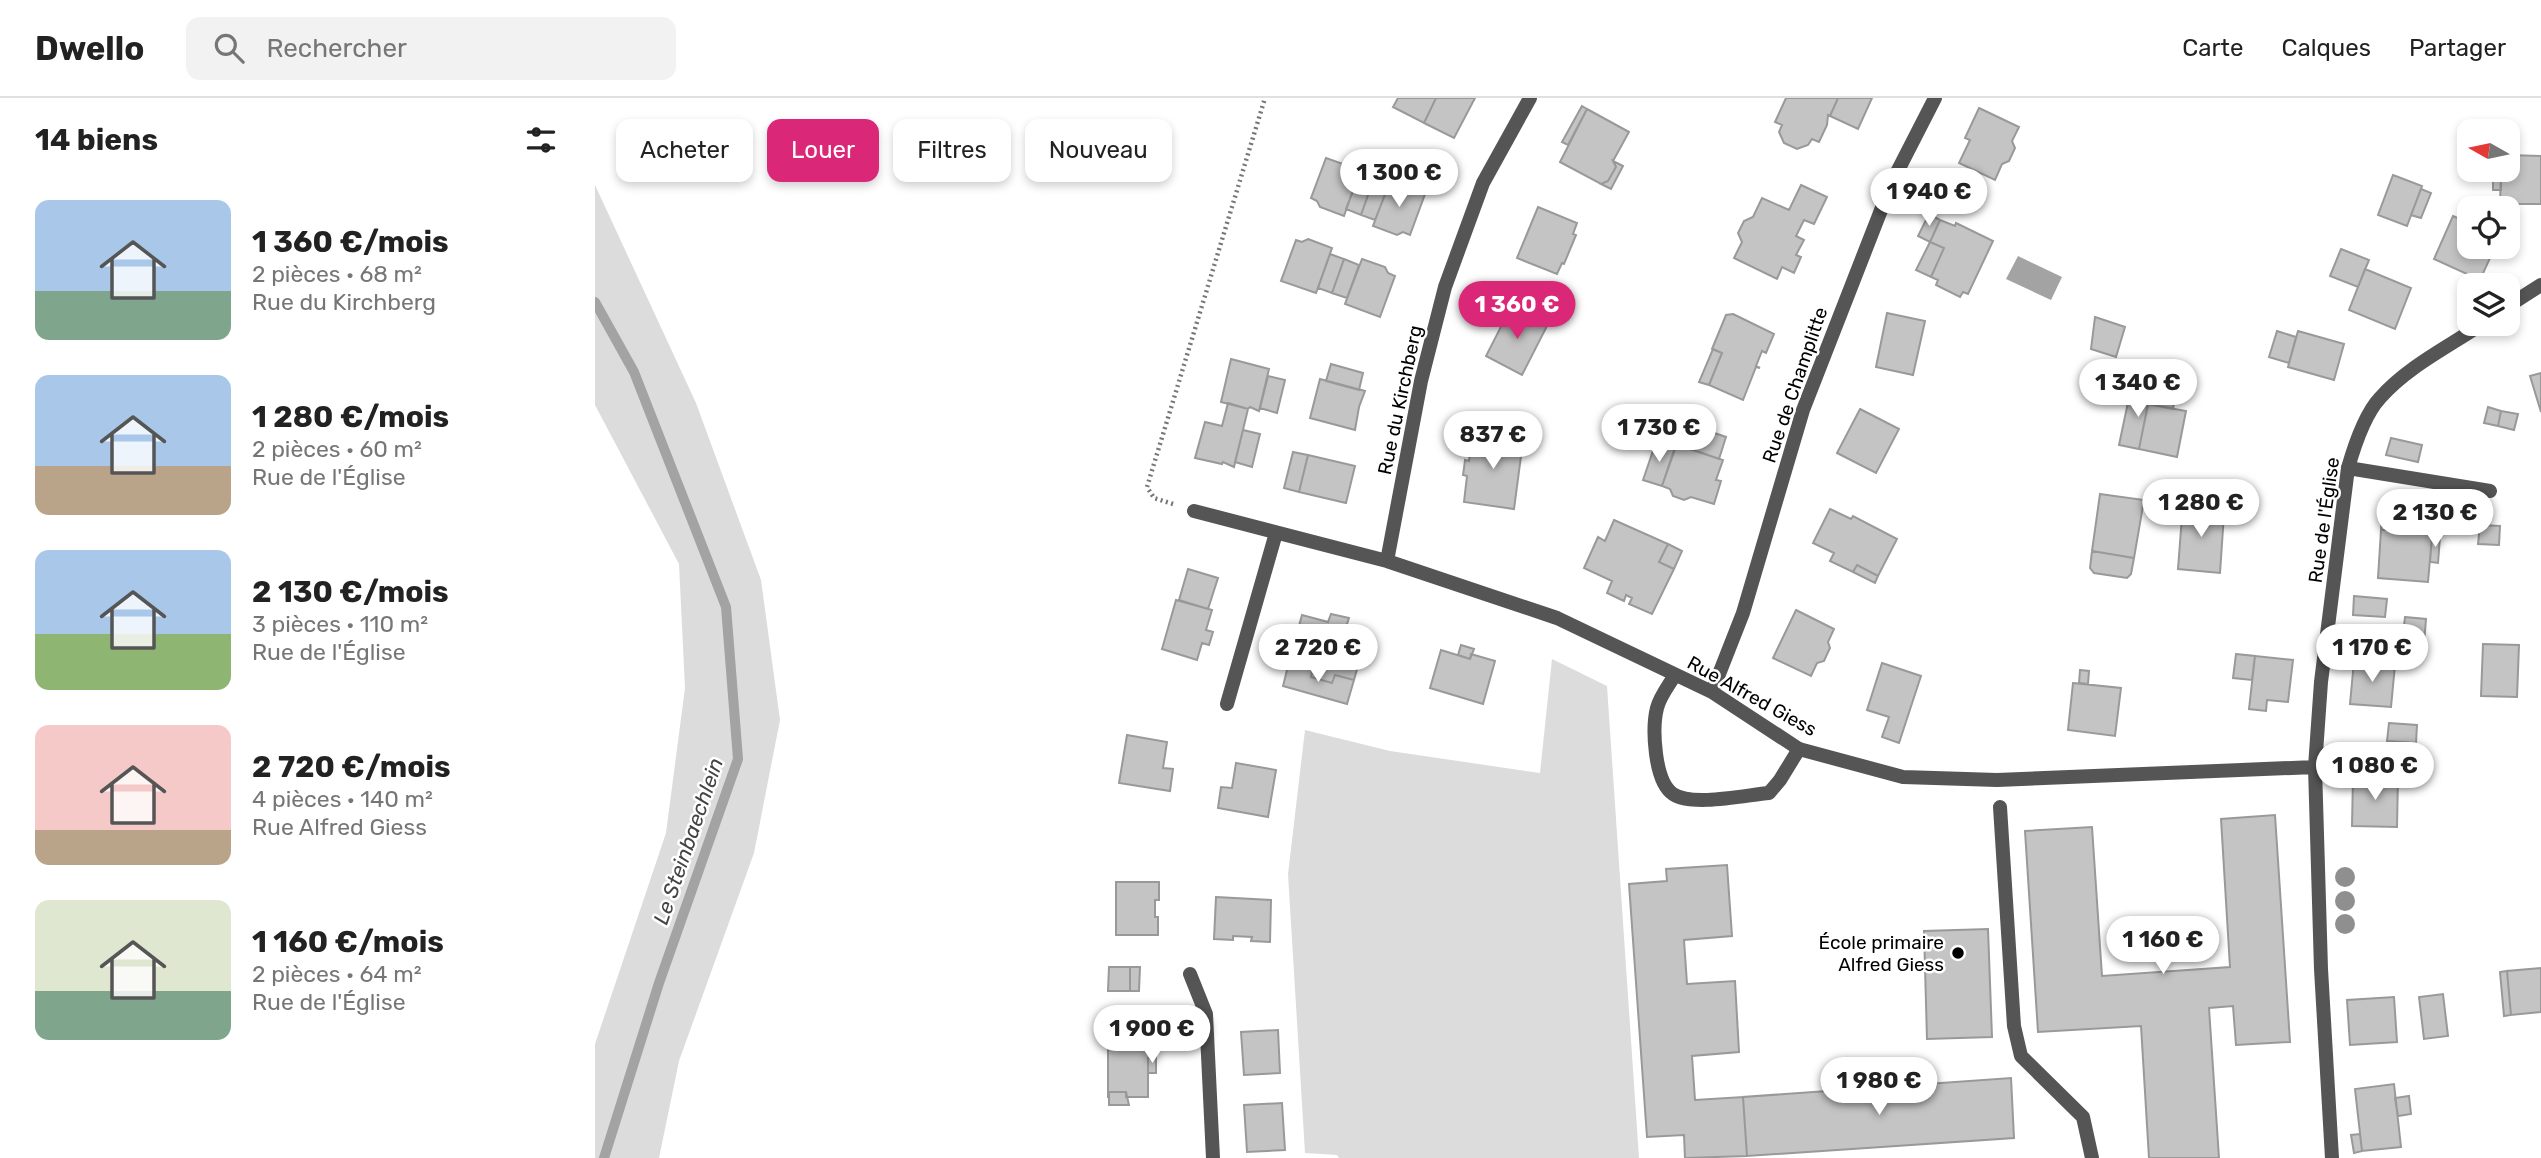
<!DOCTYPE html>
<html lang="fr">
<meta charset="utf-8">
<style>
:root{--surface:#fff;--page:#f2f2f2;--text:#222;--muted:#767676;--line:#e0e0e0;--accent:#db2777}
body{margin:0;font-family:Rubik,sans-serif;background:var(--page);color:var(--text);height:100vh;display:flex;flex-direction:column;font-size:26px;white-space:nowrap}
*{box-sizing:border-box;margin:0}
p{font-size:23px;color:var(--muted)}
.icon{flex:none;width:38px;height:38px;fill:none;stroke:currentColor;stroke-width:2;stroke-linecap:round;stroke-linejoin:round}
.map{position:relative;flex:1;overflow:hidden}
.panel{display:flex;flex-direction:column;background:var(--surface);width:595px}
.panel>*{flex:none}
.top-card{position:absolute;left:21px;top:21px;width:665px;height:63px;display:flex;gap:14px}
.needle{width:46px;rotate:279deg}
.controls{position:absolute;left:1862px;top:21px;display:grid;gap:14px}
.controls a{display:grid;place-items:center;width:63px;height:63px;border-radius:14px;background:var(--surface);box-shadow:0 4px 10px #0003;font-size:35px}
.price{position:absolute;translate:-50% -60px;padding:0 16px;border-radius:24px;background:#fff;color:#222;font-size:23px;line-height:46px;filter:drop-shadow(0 2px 4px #0008)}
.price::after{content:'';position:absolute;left:50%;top:42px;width:21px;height:16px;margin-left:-10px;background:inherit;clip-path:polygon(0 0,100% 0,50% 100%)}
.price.active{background:var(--accent);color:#fff}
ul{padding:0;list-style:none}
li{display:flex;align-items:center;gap:21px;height:175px;padding:0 35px}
li span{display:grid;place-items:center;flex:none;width:196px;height:140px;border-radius:14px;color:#555}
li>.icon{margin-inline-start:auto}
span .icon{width:84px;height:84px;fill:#fffc;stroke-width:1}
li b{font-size:30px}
h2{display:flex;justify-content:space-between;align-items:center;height:84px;padding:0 35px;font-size:30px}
.pill{padding:0 24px;border-radius:14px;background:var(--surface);box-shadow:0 4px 10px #0003;font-size:24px;line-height:63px}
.pill.active{background:var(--accent);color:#fff}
header{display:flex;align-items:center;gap:42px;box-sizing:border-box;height:98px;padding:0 35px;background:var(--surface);border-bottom:2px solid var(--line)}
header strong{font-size:33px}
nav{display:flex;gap:38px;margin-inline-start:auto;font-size:24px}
.search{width:490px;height:63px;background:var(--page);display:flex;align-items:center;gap:18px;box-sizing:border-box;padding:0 24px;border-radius:14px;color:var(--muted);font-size:26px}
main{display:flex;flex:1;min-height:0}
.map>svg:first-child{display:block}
</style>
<header>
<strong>Dwello</strong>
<div class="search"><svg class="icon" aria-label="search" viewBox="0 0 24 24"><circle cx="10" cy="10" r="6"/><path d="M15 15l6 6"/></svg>Rechercher</div>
<nav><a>Carte</a><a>Calques</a><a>Partager</a></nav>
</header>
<main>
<section class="panel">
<h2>14 biens<svg class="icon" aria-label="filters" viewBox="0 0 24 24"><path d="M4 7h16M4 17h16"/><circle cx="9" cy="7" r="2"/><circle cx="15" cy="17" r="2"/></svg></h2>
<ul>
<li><span style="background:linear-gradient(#a9c7e8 65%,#7fa58c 0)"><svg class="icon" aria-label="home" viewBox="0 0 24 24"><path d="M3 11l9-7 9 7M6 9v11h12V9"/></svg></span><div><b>1 360 €/mois</b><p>2 pièces · 68 m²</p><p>Rue du Kirchberg</p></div></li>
<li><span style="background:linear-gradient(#a9c7e8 65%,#b9a48a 0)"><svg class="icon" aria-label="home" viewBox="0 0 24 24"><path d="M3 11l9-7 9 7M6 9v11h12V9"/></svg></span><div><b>1 280 €/mois</b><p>2 pièces · 60 m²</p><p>Rue de l'Église</p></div></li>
<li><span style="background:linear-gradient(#a9c7e8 60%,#8fb573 0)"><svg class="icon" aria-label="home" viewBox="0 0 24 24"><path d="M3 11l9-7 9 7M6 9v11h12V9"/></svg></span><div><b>2 130 €/mois</b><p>3 pièces · 110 m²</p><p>Rue de l'Église</p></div></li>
<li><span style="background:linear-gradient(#f6c9c9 75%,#b9a48a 0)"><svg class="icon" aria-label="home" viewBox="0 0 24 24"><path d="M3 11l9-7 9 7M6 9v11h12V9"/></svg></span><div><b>2 720 €/mois</b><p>4 pièces · 140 m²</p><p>Rue Alfred Giess</p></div></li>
<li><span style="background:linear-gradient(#dfe7d0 65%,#7fa58c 0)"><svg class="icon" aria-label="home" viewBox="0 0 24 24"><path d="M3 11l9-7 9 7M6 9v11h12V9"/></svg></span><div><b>1 160 €/mois</b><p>2 pièces · 64 m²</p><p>Rue de l'Église</p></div></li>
</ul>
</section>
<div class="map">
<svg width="1946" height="1060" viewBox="0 0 1946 1060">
<rect width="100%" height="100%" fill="#fff"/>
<path fill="#dcdcdc" d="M0,87L101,305L166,482L185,622L159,755L84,963L64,1060H0V946L71,735L90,590L84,466L0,307Z
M957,561L1012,588L1044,1060H744L742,1057L710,1055L693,776L710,632L795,653L945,675Z"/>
<path fill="#a3a3a3" d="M1423,158L1467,179L1456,202L1411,181Z"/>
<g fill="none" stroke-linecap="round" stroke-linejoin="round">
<path stroke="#a3a3a3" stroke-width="10" d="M0,204L39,274L131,509L143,661L64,885L9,1060"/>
</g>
<path fill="#c4c4c4" stroke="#999" stroke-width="2" d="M803,0H841L829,25L798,9Z
M841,0H880L859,40L829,25Z
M1191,0H1243L1235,18L1233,17L1232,27L1224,44L1217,41L1213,47L1202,51L1189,45L1184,34L1187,27L1180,24Z
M1243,0H1277L1263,31L1235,18Z
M987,8L992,11L973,47L967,44Z
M1384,10L1424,29L1417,43L1420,50L1414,63L1407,66L1400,82L1364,65L1375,42L1370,40Z
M992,11L1034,34L1018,63L1021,69L1013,83L1006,86L965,64Z
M1913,57L1946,58V106H1905L1906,72H1913Z
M731,60L765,72L749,118L725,109L722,103L716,100Z
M1018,63L1028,68L1016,91L1006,86L1013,83L1021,69Z
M1898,74H1906V92H1898Z
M1798,77L1827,88L1812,128L1783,117Z
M764,78L778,83L766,117L751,111Z
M778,83L793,89L780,122L766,117Z
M795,83L830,96L815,137L808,134L802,137L778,128Z
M1206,87L1232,99L1219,126L1209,122L1201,138L1209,142L1201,157L1206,159L1199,175L1187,169L1182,181L1139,160L1147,144L1143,135L1149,123L1158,119L1167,100L1194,112Z
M1826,91L1836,95L1826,120L1816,117Z
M943,109L982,125L978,136L981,137L969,166L967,165L962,176L922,160Z
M1334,116L1345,122L1335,144L1323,138Z
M1858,118L1874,125V149H1900L1885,182L1839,161Z
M1345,122L1360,128L1361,125L1398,143L1373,196L1368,194L1365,199L1341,187L1343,182L1336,179L1349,150L1335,144Z
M713,141L737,150L721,195L686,183L701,142L707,144Z
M1335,144L1349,150L1336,179L1321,172Z
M1746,151L1774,162L1763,189L1735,178Z
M735,156L749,161L737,195L723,190Z
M749,161L764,167L752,200L737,195Z
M767,161L790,169L793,175L800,178L785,219L750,206Z
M1770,171L1816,190L1800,231L1754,212Z
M916,209L952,228L927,277L891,258Z
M1292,215L1330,223L1318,277L1281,269Z
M1138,216L1179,236L1171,255L1167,253L1161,268L1165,270L1161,269L1148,302L1114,287L1127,255L1117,251L1131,217Z
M1500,219L1530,229L1521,259L1496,251Z
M1682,233L1701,239L1694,265L1674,259Z
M1703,233L1749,246L1739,282L1693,269Z
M1118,251L1127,255L1114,287L1104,284Z
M636,261L674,271L664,313L655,309L653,311L626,304Z
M736,266L768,275L764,292L731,283Z
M1946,275V314L1935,278Z
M673,278L690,282L682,315L665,310Z
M725,281L770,293L764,309L760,332L715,320Z
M1535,295L1579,304L1578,311L1553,306L1544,351L1524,347Z
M633,305L653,311L639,369L628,364L627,366L600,360L610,324L627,328Z
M1553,306L1591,313L1582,359L1544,351Z
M1893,309L1906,313L1903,328L1889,325Z
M1265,311L1304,331L1281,375L1242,355Z
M1906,313L1923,316L1919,332L1903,328Z
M1096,327L1131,339L1124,361L1089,349Z
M648,332L665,336L657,369L640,364Z
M878,336L928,343L919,411L869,404L872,378L868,377L869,370L870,362L874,363Z
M1796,340L1827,347L1823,364L1791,357Z
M1061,344L1080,351L1067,388L1048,382Z
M1081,346L1128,362L1121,382L1126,383L1119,406L1096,399L1089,402L1078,398L1075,391L1067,388Z
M698,354L713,357L704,394L689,390Z
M713,357L760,368L751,405L704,394Z
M1505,396L1549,402L1539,460L1497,453Z
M1588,405L1613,408L1612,415L1629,416L1625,475L1583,471Z
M1613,408L1631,409L1629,416L1612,415Z
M1235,411L1256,421L1258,418L1302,441L1283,478L1262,467L1258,474L1235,463L1239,455L1218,445Z
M1787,412L1798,413L1797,432H1786Z
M1798,413L1846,417L1845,439L1837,438L1833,484L1783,480L1786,432H1797Z
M1019,422L1073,446L1064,464L1079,471L1057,516L1034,506L1037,500L1031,497L1029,503L1012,495L1017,483L989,470L1003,439L1010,443Z
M1885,427L1905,428L1904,447L1883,446Z
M1837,438L1845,439L1843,465L1835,464Z
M1073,446L1087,453L1079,471L1064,464Z
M1497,453L1539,460L1536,476L1532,480L1499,475L1495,470Z
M1262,467L1283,478L1280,485L1258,474Z
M593,471L623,480L613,511L584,502Z
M1759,498L1792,501L1790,519L1758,517Z
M581,502L617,512L611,532L618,534L614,547L607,545L602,562L567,551Z
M1201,512L1239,531L1233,544L1235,550L1229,563L1222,565L1216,578L1178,560Z
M736,516L754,520L751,529L772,535L759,582L740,577L737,585L716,579L718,571L694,564L707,517L733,524Z
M1810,519L1831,521L1829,546L1807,545Z
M1888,546L1924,547L1922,599L1886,598Z
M866,547L879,551L875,561L863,557Z
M846,552L875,561L876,556L900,563L888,606L835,590Z
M1641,556L1660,558L1657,582L1638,580Z
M1660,558L1698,562L1693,604L1672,602L1671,613L1654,611Z
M1759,563L1800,567L1796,609L1755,606Z
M694,564L718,571L716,579L737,585L740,577L759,582L752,606L688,588Z
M1287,565L1326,578L1304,645L1287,639L1294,619L1272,612Z
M1485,572L1494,573L1493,586L1484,585Z
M1478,585L1526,590L1520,638L1473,632Z
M1794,625L1822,627L1821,645L1792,643Z
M532,637L572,644L568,670L578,671L575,693L524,685Z
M1792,643L1821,645L1819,664L1791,662Z
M641,665L681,672L673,719L623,710L626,689L637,690Z
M1758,679H1803L1802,729L1757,728Z
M1680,717L1695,944L1641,947L1638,908L1614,910L1624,1060H1554L1546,928L1443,934L1430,733L1497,729L1507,878L1635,869L1626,721Z
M1132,767L1137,838L1089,842L1092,886L1140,883L1144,954L1097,958L1100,1002L1148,999L1152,1058L1090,1060L1089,1037L1052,1039L1034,786L1072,783L1071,771Z
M521,784H564V802H560V819H563V837H521Z
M621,799L676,802L675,844L656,843L657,839L638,838V842L619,841Z
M1393,831L1397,939L1332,941L1329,833Z
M514,869H535V893H513Z
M535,869H545L544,893H535Z
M1946,870V914L1916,917L1912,873Z
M1912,873L1916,917L1909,918L1905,874Z
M1848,896L1853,938L1829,941L1824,899Z
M1799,899L1802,944L1755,947L1752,902Z
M513,922H561V959L553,960V999H531V994H514L513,1000Z
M683,932L685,975L649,977L646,934Z
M561,959V975H553V960Z
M1416,980L1419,1040L1152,1058L1148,999Z
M1799,986L1806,1049L1767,1053L1760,991Z
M514,994H531L534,1007H514Z
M1814,998L1816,1016L1803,1018L1800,1000Z
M687,1005L690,1052L652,1054L649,1007Z
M1765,1036L1767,1053L1759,1055L1756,1037Z"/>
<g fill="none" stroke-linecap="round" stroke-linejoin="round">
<path stroke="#777" stroke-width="4.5" stroke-dasharray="2 3.5" stroke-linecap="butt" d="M578,406L559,400L552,389L670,0"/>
<path stroke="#555" stroke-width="14" d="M1753,370L1895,393
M1080,577C1074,587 1065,598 1062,610C1057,630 1059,683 1078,696C1097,709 1151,697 1174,695L1185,682L1204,651
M632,606L681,435
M1405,709L1419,928L1426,958L1488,1019L1497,1060
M595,876L611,916L618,1060"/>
<path stroke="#555" stroke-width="14" d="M1913,208L1946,187
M599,413L792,463L962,520L1117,594L1204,651L1308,679L1402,682L1720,669
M792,463L826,283L850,189L888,85L935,0
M1117,594L1148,515L1208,312L1297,84L1340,0
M1737,1060L1726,871L1720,669L1726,584L1753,370C1759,349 1770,316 1785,300C1812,269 1853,249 1887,226"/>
</g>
<g fill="#8f8f8f">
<circle cx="1750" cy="779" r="10"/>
<circle cx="1750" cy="803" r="10"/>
<circle cx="1750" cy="826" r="10"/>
</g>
<circle fill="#000" stroke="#fff" stroke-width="2.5" cx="1363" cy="855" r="7"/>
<g text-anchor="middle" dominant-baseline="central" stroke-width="5" stroke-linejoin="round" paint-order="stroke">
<g font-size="19" fill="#000" stroke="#fff">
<text transform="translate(1200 287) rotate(-71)">Rue de Champlitte</text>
<text transform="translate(805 302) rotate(-78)">Rue du Kirchberg</text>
<text transform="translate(1729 422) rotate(-82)">Rue de l'Église</text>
<text transform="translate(1157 598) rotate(29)">Rue Alfred Giess</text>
</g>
<g font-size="19" fill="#000" stroke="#fff" text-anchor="end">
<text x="1349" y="844">École primaire<tspan x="1349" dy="22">Alfred Giess</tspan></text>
</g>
<g font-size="21" font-style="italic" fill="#444" stroke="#fff">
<text transform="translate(93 743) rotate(-71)">Le Steinbaechlein</text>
</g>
</g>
</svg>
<div class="controls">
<a><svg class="needle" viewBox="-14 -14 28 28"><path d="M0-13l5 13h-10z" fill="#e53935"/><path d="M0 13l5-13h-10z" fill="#767676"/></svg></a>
<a><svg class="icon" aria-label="locate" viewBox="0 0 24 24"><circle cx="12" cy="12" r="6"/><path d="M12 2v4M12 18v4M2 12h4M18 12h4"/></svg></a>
<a><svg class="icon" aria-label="layers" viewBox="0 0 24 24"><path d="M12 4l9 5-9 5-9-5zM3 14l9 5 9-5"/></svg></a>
</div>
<b class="price" style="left:804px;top:111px">1 300 €</b>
<b class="price" style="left:1334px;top:130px">1 940 €</b>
<b class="price active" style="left:922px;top:243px">1 360 €</b>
<b class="price" style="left:1543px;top:321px">1 340 €</b>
<b class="price" style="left:1064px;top:366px">1 730 €</b>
<b class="price" style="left:898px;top:373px">837 €</b>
<b class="price" style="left:1606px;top:441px">1 280 €</b>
<b class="price" style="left:1840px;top:451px">2 130 €</b>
<b class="price" style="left:723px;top:586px">2 720 €</b>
<b class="price" style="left:1777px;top:586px">1 170 €</b>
<b class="price" style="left:1780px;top:704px">1 080 €</b>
<b class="price" style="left:1568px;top:878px">1 160 €</b>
<b class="price" style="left:557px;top:967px">1 900 €</b>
<b class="price" style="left:1284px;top:1019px">1 980 €</b>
<div class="top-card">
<a class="pill">Acheter</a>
<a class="pill active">Louer</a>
<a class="pill">Filtres</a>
<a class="pill">Nouveau</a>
</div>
</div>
</main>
